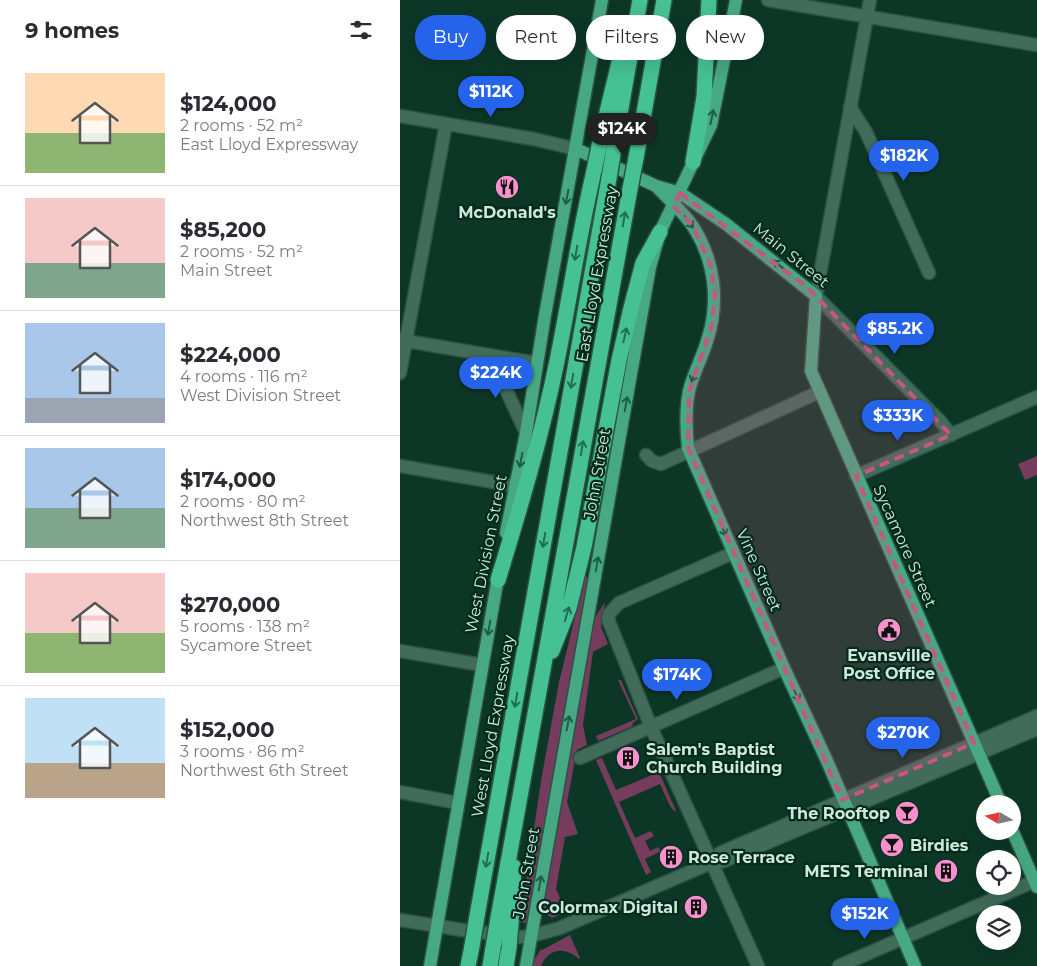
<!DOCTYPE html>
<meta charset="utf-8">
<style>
:root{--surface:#fff;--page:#f2f2f3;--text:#2b2b33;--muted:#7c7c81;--line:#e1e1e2;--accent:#2563eb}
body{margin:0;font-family:Montserrat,sans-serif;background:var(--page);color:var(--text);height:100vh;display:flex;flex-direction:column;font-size:19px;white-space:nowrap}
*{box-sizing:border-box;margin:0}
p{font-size:16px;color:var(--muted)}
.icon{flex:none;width:28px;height:28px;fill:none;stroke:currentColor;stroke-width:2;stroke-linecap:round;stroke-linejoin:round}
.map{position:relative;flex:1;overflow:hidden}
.sheet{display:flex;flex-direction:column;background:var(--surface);width:400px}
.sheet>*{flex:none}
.banner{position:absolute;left:15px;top:15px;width:475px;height:45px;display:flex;gap:10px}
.needle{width:32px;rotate:279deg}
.fabs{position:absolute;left:576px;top:795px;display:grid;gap:10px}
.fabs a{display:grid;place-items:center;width:45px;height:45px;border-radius:50%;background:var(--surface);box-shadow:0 5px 20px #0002;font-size:25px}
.price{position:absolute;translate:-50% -42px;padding:0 11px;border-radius:18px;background:var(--accent);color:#fff;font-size:16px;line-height:32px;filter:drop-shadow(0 1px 2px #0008)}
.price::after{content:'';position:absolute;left:50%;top:30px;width:15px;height:11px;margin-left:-8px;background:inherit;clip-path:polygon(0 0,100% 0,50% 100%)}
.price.selected{background:#222;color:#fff}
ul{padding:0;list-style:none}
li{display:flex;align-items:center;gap:15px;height:125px;padding:0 25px}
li+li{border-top:1px solid var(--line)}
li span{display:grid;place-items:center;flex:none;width:140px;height:100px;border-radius:0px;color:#555}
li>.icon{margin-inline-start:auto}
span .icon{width:60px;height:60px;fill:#fffc;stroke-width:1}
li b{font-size:21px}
h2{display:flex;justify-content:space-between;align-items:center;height:60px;padding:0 25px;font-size:21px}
.pill{padding:0 18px;border-radius:22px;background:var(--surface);box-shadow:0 5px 20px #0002;font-size:18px;line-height:45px}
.pill.selected{background:var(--accent);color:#fff}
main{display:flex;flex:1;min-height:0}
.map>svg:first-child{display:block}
</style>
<main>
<section class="sheet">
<h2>9 homes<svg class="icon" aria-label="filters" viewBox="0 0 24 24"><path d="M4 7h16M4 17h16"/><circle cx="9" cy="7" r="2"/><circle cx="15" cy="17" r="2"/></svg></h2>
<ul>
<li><span style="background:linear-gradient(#ffd9b3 60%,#8fb573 0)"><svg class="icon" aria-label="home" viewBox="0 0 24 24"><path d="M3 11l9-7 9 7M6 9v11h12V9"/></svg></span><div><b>$124,000</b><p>2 rooms · 52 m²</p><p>East Lloyd Expressway</p></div></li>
<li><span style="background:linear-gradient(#f6c9c9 65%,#7fa58c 0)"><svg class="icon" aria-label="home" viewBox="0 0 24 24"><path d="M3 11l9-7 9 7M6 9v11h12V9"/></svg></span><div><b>$85,200</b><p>2 rooms · 52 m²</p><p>Main Street</p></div></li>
<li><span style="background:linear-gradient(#a9c7e8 75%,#9aa5b1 0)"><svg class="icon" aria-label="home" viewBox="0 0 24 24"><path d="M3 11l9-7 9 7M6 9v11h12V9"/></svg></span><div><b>$224,000</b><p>4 rooms · 116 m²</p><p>West Division Street</p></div></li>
<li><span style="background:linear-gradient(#a9c7e8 60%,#7fa58c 0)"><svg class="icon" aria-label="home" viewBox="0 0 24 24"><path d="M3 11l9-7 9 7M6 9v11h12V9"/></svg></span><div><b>$174,000</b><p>2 rooms · 80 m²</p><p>Northwest 8th Street</p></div></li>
<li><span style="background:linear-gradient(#f6c9c9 60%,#8fb573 0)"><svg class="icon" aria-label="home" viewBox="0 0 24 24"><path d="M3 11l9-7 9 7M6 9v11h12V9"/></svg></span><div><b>$270,000</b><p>5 rooms · 138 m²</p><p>Sycamore Street</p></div></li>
<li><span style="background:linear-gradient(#bfe0f5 65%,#b9a48a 0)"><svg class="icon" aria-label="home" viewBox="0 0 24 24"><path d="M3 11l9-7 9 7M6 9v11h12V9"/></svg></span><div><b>$152,000</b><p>3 rooms · 86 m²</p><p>Northwest 6th Street</p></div></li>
</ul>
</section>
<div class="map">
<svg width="637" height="966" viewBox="0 0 637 966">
<rect width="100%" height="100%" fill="#0c3727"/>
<path fill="#753c5e" d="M637,456V475L625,480L618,464Z
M185,576L189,578L127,923L120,922L141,781L159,682Z
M205,602L201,627L208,644L193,652L183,725L187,745L177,750L167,802L178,834L165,837L156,889L166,912L152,918L146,914L143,908L192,622Z
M218,680H221L238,719L232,724L233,726L198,741L196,736L236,719Z
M202,758L216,790L250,776L253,766L256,765L276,811H274L270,806L260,784L219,802L235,838L251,831L254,836L245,841L250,851L258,847L261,851L245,859L251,872L246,875L196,760Z
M170,935L180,958L179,959C165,946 148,948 141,966H130L141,949L142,950Z"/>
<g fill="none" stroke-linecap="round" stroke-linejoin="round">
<g stroke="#2c5344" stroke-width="15">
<path id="minor" d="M368,0L637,45
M470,0L416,296L541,422L551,435
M450,107L466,132L529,273
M0,116L134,139L176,149
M0,340L136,363
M90,355L126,433
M0,373L46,124
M246,455L252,461L261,464L419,392
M0,466L116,486
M456,476L637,397
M333,553L219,603L209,614L208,619L251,727L358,966
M0,651L82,665
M180,758L384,668
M0,792L58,803
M313,862L320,853L637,716
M0,920L62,930L120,937L131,936L160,928L313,862L324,861L637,729
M439,966L637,880"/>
</g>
<g stroke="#2c5344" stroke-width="15">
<path id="major" d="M176,149L256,186L280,193L326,224L416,296L411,371L601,804
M256,186C268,199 282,211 292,225C315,260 320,302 307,341C302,358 293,374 289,391C285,411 286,429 288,448L384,668L427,761L515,966
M106,533L126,433L145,315L202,0
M612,830L637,887
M30,966L99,572
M126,966L250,267L260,232L311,125L336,0"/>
</g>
<g stroke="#2c5344" stroke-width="18">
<path id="highway" d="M200,141L224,42
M214,148L240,0
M236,158L264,0
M293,162L304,97L309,0
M98,580C120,508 142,435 157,361C170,297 179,234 194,171
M152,651L169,608L184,547L219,360L231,308L243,263L260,232
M77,916L209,178
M98,918L230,189
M111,923L114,867
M68,966L72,946
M90,966L93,948
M106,966L109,947"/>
</g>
<use href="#minor" stroke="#416c59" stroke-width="12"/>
<use href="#major" stroke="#47a983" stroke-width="12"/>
<use href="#highway" stroke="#46c193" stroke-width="15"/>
<g stroke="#2c5344" stroke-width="18" stroke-linecap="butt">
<path id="highway-bridge" d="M194,171L200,141
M209,178L214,148
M230,189L236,158
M72,946L77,916
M109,947L111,923
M93,948L98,918"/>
</g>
<use href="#highway-bridge" stroke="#46c193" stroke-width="15"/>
</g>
<defs><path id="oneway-shaft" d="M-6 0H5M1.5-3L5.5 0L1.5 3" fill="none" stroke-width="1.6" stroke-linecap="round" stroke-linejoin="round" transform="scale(1.25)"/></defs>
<g stroke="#1d5e46">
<use href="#oneway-shaft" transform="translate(312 117) rotate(-78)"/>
<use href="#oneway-shaft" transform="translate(167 197) rotate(101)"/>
<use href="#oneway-shaft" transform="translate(289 222) rotate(54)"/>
<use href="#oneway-shaft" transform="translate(379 265) rotate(-142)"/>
<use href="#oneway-shaft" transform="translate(294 375) rotate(111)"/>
<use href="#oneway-shaft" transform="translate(226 404) rotate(-80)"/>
<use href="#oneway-shaft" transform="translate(121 460) rotate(101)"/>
<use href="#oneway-shaft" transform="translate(323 529) rotate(67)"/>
<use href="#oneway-shaft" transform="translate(197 564) rotate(-80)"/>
<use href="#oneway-shaft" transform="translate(89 628) rotate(100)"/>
<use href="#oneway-shaft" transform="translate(396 694) rotate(65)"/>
<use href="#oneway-shaft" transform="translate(168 723) rotate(-80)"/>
<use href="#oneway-shaft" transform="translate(140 883) rotate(-80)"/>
</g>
<g stroke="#206f52">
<use href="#oneway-shaft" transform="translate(224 219) rotate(-80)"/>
<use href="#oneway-shaft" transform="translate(176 253) rotate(100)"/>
<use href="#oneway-shaft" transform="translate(225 335) rotate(-77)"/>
<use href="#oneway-shaft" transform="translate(172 381) rotate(100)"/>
<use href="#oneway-shaft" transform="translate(182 448) rotate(-80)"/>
<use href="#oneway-shaft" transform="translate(144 540) rotate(100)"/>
<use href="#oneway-shaft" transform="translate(167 614) rotate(-73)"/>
<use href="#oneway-shaft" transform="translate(116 700) rotate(100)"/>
<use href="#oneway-shaft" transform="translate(87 860) rotate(100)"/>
</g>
<path fill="#c65682" fill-opacity="0.2" stroke="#c65682" stroke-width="4" stroke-dasharray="10 6" stroke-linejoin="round" d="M280,193L407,287L551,435L456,476L574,743L442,800L288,448L289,391L312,325L315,293L310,264L292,225L273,206Z"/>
<defs>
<g id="restaurant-disc" transform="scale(1.25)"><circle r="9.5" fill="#f790cd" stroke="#012c1d"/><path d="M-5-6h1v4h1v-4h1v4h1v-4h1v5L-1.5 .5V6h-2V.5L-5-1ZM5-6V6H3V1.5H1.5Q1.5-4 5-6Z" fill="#111"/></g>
<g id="civic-disc" transform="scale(1.25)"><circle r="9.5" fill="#f790cd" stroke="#012c1d"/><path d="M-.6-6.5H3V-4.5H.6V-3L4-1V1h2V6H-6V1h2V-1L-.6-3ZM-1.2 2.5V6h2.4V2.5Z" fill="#111"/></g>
<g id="building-disc" transform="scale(1.25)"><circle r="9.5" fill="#f790cd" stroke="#012c1d"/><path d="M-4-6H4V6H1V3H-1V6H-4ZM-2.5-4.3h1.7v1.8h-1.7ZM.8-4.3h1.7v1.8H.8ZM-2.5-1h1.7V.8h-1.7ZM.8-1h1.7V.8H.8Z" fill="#111"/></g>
<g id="bar-disc" transform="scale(1.25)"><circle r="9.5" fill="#f790cd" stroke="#012c1d"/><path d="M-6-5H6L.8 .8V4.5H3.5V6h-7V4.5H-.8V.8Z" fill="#111"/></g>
</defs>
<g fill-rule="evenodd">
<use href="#restaurant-disc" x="107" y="187"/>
<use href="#civic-disc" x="489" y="630"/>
<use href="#building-disc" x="228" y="758"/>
<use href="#bar-disc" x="507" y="813"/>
<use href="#bar-disc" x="492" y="845"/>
<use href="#building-disc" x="271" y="857"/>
<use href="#building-disc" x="546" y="871"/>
<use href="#building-disc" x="296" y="907"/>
</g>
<g text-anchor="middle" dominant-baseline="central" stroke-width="4.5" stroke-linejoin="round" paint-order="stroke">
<g font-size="16" font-weight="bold" fill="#d1e7dc" stroke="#012c1d" text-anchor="start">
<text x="107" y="212" text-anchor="middle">McDonald's</text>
<text x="489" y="655" text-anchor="middle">Evansville<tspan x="489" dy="18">Post Office</tspan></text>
<text x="246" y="749">Salem's Baptist<tspan x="246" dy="18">Church Building</tspan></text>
<text x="490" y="813" text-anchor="end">The Rooftop</text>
<text x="510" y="845">Birdies</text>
<text x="288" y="857">Rose Terrace</text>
<text x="528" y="871" text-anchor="end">METS Terminal</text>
<text x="278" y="907" text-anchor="end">Colormax Digital</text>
</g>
<g font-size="16" fill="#d1e7dc" stroke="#012c1d">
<text transform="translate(391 255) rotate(39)">Main Street</text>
<text transform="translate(197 274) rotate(-80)">East Lloyd Expressway</text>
<text transform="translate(197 474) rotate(-80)">John Street</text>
<text transform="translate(505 546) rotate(66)">Sycamore Street</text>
<text transform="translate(86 554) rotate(-79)">West Division Street</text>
<text transform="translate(359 570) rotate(66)">Vine Street</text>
<text transform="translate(93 726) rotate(-80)">West Lloyd Expressway</text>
<text transform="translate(126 873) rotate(-80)">John Street</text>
</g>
</g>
</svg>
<div class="fabs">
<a><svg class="needle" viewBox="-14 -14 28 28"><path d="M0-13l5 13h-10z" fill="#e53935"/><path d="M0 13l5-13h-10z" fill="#7c7c81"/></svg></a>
<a><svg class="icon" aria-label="locate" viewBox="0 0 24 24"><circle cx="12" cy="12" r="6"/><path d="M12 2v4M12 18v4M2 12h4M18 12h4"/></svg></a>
<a><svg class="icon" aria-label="layers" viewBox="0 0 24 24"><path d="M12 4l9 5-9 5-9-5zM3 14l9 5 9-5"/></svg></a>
</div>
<b class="price" style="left:91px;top:118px">$112K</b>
<b class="price selected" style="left:222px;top:155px">$124K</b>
<b class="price" style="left:504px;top:182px">$182K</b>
<b class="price" style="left:495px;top:355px">$85.2K</b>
<b class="price" style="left:96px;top:399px">$224K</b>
<b class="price" style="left:498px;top:442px">$333K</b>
<b class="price" style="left:277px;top:701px">$174K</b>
<b class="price" style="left:503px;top:759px">$270K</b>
<b class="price" style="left:465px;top:940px">$152K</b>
<div class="banner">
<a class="pill selected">Buy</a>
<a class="pill">Rent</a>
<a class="pill">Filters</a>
<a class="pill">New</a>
</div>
</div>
</main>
